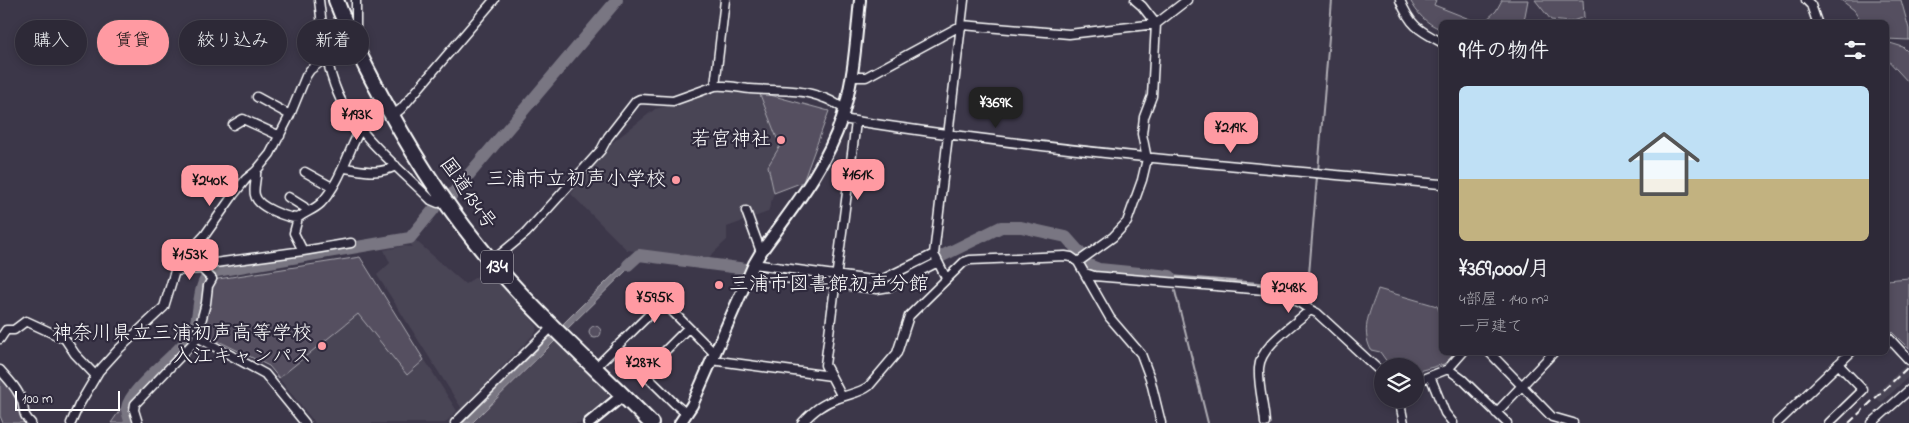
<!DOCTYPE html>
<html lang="ja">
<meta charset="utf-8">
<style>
:root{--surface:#2d2937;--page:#393542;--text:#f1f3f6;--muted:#a7a6ad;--line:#484552;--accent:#ff9aa2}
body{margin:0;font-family:"Indie Flower","Klee One",sans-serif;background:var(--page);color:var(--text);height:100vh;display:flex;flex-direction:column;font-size:19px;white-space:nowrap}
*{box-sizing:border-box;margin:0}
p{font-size:16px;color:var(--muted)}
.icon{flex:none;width:28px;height:28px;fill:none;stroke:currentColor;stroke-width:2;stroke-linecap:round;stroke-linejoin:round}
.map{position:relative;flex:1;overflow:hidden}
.sheet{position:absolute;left:1439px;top:20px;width:450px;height:335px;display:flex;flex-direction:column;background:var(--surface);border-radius:8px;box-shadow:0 2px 8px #0003,0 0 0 1px var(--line)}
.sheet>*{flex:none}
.guide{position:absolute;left:15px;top:20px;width:475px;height:45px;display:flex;gap:10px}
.buttons{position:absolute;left:1374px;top:358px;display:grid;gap:10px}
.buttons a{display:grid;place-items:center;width:50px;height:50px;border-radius:50%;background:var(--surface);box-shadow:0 2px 8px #0003,0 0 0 1px var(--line);font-size:25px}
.scale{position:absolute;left:15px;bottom:12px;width:105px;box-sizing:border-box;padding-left:5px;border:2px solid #fff;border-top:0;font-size:14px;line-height:18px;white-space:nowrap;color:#fff;-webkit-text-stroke:4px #2f2a3d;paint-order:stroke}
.price{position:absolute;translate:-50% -42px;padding:0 11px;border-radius:10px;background:var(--accent);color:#111;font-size:16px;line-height:32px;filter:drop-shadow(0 1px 2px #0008)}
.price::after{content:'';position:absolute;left:50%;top:30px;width:15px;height:11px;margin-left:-8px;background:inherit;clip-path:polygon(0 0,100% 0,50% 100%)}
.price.active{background:#222;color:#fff}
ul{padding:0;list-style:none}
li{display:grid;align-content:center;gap:10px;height:265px;padding:0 20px}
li+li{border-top:1px solid var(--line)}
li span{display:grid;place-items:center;height:155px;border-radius:8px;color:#555}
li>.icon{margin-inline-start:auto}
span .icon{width:90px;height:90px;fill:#fffc;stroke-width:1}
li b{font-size:21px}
h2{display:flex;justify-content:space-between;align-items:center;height:60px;padding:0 20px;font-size:21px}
.tag{padding:0 18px;border-radius:22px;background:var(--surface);box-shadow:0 2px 8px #0003,0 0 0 1px var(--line);font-size:18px;line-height:45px}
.tag.active{background:var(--accent);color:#111}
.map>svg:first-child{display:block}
</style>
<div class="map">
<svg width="1909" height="423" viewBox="0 0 1909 423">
<rect width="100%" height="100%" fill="#3c3749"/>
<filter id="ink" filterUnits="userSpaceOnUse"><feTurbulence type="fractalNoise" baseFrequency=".02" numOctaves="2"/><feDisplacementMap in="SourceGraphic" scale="10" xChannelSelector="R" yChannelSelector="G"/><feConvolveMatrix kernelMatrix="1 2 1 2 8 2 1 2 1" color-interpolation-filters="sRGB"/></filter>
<g filter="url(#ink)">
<path fill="#494455" d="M721,91L759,92L780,146L768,166L774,193L768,212L727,227V240L707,259L627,250L571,194L594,163L613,142L655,109Z
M414,239L465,284L488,269L537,326L536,332L462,409L377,275L390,263L384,250L404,246L413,247L410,244Z
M360,257L457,411L445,423H315L269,366L202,333L218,279Z
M556,341L608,393V397L587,415L581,423H473Z
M1909,362V376L1881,403L1874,395Z"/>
<path fill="#555060" stroke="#aaa8b0" d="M1410,0H1436L1434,5L1477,22H1441V29C1426,24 1417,13 1410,0Z
M1502,0H1528L1524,21L1522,22H1484L1496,11Z
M1535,0H1583L1584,17L1570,22L1551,20Z
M1841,0H1901L1909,29V40L1886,39V22H1862L1854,10Z
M1890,43L1903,47L1909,53V83L1886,58V45Z
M759,92L829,111L803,182L774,193L768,166L780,146Z
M360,257L424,360L407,375L358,314L279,378L269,366L202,333L213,283L218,279Z
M1909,278V349L1886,326V280Z
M1378,289L1437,306L1441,315V352L1455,353L1444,364L1415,372V366H1390L1380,352L1371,350C1360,328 1371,310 1378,289Z
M589 332a6 6 0 1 1 12 0a6 6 0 1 1-12 0Z
M0,378C16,393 20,400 23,421L25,423H3L0,416Z
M127,400L124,410L126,420L124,421L125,423H111Z"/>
<path fill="#797682" stroke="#afadb4" d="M638,254L641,256L472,423H463L580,307L628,261Z"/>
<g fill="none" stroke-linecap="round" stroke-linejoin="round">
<path stroke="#afadb4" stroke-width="2" d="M1318,172L1332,0
M1171,278L1170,276L1296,286L1304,281L1309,274L1317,177
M1175,291L1208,423"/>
<path stroke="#797682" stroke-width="12" d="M450,197L617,0
M628,265L639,255L840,281
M1089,265L1099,269L1170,276
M867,285L878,286L887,283L1001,227H1021L1066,237L1082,255
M131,423C129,418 127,413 127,408C129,389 178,354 190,336C203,317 194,289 211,272L410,238L434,209"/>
<g stroke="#fff" stroke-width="11">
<path id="street" d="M319,0C323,32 325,64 338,94C354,132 401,170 431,200L438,203L445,200
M1400,0C1410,25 1418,30 1441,42
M1806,0L1811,5L1817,22
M348,33L356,27V0
M327,60L356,50
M851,77H866L962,25L1069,34L1156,24L1187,0
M715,86L725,0
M257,97L290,115
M392,116L401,109L494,0
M842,119C1040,150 1241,167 1441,184
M233,125L243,119L280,136
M345,168C365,171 377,175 396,166
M256,171C257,179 253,188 255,195C257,207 287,218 298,218
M305,172L332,187
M288,197L304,207L307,212
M746,211L761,252
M303,251L294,233L298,218C305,212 314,210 321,203C341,182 347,153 361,128
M936,258L946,278
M492,261L526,233L601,150L608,137L636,101L640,99L673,101L715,86C728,85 739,88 750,89C775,91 800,88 824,98C831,100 838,105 844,109
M1078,262L1113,237L1127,222L1142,180L1147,159L1142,134L1144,117L1152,96L1156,24L1142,6L1135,0
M754,264L879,281L934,254L964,0
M175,271L198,269L215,263L303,251L351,243
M1085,273L1094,276L1277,291C1293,295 1302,307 1317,313L1382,373
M749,274L877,289L889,287L938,262
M1886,335L1909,360
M197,337L265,374L305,423
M0,339L6,330H14L26,321L65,339L75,354L96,376
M616,346L675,404L687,414
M1489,352L1552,417L1573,423
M711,360L831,376L842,397
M596,367L660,304L664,303L714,353
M1448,369L1463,380L1507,423
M0,370C8,379 18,389 22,401C25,412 22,414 31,423
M643,373L688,328
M831,376L825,365L856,122
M1430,376L1445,413L1453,423
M1415,382L1448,369L1463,352
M1399,399L1404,423
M1496,413L1554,352
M71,423L79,405L99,371L119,349L164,307L175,271L180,262L205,235L234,194L246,179L256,171L270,154L290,115L306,76L310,70L327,57
M138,423L134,410L135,404L196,340L206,303L208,286L212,279L201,268
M455,423L553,326
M802,423C813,411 823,403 839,398C849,394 860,393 869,386L897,353L909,316L964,262L970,260L1065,256L1071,257L1078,262L1110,318L1141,354L1150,378L1161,423
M1265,423C1264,405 1258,387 1259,368C1260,346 1295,324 1310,310
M1777,423L1851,352
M1829,423L1863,390L1838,364
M1872,423L1909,390"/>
</g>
<g stroke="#fff" stroke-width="14">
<path id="secondary" d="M589,423L623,395
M680,423L692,405L754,264L761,252C792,209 826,168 842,118C854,80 856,39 860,0"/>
</g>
<g stroke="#fff" stroke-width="18">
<path id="highway" d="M336,0C351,40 369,75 390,112C419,165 453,216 492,262C541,319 598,370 651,423"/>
</g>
<use href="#street" stroke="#2f2a3d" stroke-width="8"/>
<use href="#secondary" stroke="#2f2a3d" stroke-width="10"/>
<use href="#highway" stroke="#2f2a3d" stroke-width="14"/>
<path stroke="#fff" stroke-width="2" stroke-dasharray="8 4" stroke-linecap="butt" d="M1849,423L1909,366"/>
</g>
</g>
<g fill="#ff9aa2" stroke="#2f2a3d" stroke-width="2">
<circle cx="781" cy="140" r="5"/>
<circle cx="676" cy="180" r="5"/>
<circle cx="719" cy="285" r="5"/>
<circle cx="322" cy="346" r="5"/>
</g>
<g text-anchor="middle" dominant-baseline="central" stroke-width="4.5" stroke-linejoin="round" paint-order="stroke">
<rect fill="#2f2a3d" stroke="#c1bfc5" stroke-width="1" x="481" y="250.5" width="32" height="33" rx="4"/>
<g font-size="19" font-weight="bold" fill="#fff">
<text x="497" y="267">134</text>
</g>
<g font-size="20" fill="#fff" stroke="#2f2a3d" text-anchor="end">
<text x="771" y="140">若宮神社</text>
<text x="666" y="180">三浦市立初声小学校</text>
<text x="729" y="285" text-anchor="start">三浦市図書館初声分館</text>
<text x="312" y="334">神奈川県立三浦初声高等学校<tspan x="312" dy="23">入江キャンパス</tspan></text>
</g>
<g font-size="20" fill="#fff" stroke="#2f2a3d">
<text transform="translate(467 194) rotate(55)">国道134号</text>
</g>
</g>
</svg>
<div class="buttons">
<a><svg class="icon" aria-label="layers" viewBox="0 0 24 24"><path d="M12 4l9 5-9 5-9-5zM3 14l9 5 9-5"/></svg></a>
</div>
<div class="scale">100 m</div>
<b class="price active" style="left:996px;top:129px">¥369K</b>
<b class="price" style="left:357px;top:141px">¥193K</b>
<b class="price" style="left:1231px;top:154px">¥219K</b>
<b class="price" style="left:858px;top:201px">¥161K</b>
<b class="price" style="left:210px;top:207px">¥240K</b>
<b class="price" style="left:190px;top:281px">¥153K</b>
<b class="price" style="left:1289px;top:314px">¥248K</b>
<b class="price" style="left:655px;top:324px">¥595K</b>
<b class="price" style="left:643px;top:389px">¥287K</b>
<div class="guide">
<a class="tag">購入</a>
<a class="tag active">賃貸</a>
<a class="tag">絞り込み</a>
<a class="tag">新着</a>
</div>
<section class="sheet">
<h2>9件の物件<svg class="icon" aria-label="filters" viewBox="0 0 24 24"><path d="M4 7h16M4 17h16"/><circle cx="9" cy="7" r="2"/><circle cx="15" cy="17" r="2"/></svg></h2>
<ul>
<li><span style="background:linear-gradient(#bfe0f5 60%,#c2b280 0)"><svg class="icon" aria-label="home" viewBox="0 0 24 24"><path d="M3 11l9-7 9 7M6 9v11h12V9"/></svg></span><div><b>¥369,000/月</b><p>4部屋 · 140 m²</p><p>一戸建て</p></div></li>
</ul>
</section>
</div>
